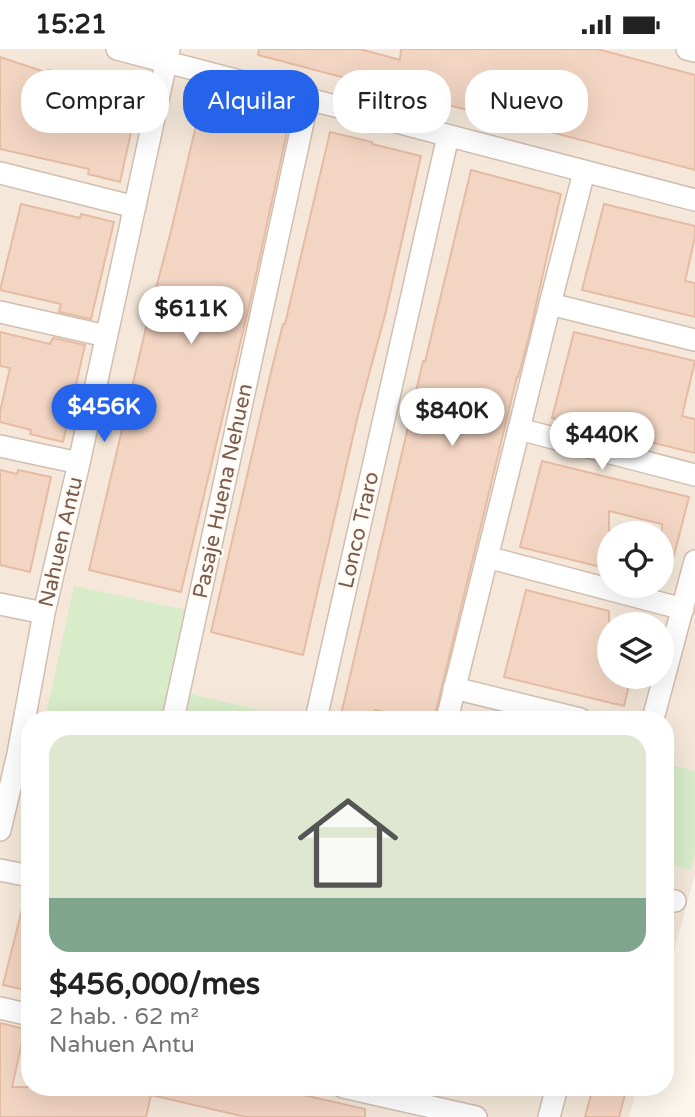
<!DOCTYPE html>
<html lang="es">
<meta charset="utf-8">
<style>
:root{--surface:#fff;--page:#f6f6f6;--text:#222;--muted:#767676;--line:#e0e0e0;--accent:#2563eb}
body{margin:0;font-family:"Varela Round",sans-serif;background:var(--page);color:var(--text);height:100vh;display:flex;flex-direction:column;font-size:26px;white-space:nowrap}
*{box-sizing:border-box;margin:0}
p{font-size:23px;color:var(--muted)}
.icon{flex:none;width:38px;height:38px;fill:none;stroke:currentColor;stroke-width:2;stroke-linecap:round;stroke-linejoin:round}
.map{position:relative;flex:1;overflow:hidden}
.panel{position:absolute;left:21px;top:662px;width:653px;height:385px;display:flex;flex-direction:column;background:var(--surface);border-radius:28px;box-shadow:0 7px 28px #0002}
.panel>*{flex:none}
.top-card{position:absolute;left:21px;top:21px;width:654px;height:63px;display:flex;gap:14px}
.buttons{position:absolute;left:597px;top:472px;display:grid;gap:14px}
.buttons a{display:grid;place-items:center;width:77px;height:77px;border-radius:50%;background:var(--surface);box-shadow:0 7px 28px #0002;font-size:35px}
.price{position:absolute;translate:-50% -60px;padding:0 16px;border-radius:24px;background:#fff;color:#222;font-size:23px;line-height:46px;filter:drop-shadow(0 2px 4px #0008)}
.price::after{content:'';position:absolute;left:50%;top:42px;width:21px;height:16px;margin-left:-10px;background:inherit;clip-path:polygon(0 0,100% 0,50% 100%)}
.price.active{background:var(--accent);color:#fff}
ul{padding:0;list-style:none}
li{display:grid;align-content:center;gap:14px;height:371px;padding:0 28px}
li+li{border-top:2px solid var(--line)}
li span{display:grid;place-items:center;height:217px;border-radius:21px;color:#555}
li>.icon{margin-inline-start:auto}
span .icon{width:126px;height:126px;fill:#fffc;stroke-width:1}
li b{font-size:30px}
.chip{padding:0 24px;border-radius:28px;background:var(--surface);box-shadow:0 7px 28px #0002;font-size:24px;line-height:63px}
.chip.active{background:var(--accent);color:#fff}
.status{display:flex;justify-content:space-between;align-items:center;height:49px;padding:0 35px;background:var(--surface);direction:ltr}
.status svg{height:19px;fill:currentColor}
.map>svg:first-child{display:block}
</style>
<div class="status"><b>15:21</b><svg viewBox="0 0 49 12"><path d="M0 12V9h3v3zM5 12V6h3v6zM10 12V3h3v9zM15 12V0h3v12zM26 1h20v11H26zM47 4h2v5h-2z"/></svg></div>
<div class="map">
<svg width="695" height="1068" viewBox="0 0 695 1068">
<rect width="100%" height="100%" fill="#fdf6ec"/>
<path fill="#f5e8da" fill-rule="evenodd" d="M0,0H695V825L665,935V670H30V1038H637L629,1068H0ZM609,485H662V537H609ZM609,576H662V628H609Z"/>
<path fill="#d8ecc9" d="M74,537L187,561L163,670H45Z
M187,644L297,670H181Z
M665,714L695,722V805L691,821L665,814Z"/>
<path fill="#f3d5c3" stroke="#e6bba3" stroke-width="2" d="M259,0H360L400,11L401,0H597L695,26V121L258,6Z
M0,8L48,24V21L107,34L108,30L141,38L120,133L88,125L89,120L0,100Z
M203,47L290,69L250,253L181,543L89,521L148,270L171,182Z
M330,83L372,93V95L421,107L385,266L357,370L303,606L211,583L271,323L283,275H285Z
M471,121L561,145L529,287L518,328H517L434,670H415L375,661L373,670H340L408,378L423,312L425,313Z
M21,155L80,169L81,165L114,173L91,270L59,263L61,255L0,241Z
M604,155L695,177V188L685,232L695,234V268L582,241Z
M0,283L50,295L53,289L85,296L63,393L30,385L31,381L0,373V363L10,319L0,317Z
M574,283L695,312L682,367L695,370V404L552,369Z
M542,412L689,448L669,526L662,525V475L609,462V520L520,498Z
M0,421L17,425L18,421L51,428L30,523L0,516Z
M526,541L609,562V628H631L624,657L504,628Z
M23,856L30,857V942L3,936Z
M0,974L25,980L12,1038H268L365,1060V1068H246L151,1046L146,1068H0Z
M593,1038H627L619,1068H585Z"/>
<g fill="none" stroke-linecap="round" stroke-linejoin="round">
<g stroke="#d1beb0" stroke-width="24">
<path id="minor" d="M117,0L695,151
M687,0L695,2
M0,124L135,158
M550,255L695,291
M0,263L106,287
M519,380L695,426
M0,397L79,414
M487,508L683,560
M0,555L44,564
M454,639L580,670
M173,670L308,50
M316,670L448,87
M447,670L550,255L584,123
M653,670L695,512
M0,781L18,705L44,564L79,414L169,0
M0,821L30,827
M665,850L675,852
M0,959L30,966
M343,1038L476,1068
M549,1068L557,1038"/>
</g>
<use href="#minor" stroke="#fff" stroke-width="21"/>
</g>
<g text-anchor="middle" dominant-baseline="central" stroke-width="5" stroke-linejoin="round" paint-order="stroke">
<g font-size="21" fill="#7a5c4d" stroke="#fffaf3">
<text transform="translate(223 442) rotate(-78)">Pasaje Huena Nehuen</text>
<text transform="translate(359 481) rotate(-77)">Lonco Traro</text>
<text transform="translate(61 493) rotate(-77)">Nahuen Antu</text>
</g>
</g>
</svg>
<div class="buttons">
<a><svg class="icon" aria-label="locate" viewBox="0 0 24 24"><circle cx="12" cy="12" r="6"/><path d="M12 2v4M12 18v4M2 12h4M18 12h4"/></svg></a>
<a><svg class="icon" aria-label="layers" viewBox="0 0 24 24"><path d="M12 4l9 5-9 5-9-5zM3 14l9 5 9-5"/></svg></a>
</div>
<b class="price" style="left:191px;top:297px">$611K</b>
<b class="price active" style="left:104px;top:395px">$456K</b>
<b class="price" style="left:452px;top:399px">$840K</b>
<b class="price" style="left:602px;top:423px">$440K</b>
<div class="top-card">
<a class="chip">Comprar</a>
<a class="chip active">Alquilar</a>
<a class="chip">Filtros</a>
<a class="chip">Nuevo</a>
</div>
<section class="panel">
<ul>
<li><span style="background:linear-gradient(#dfe7d0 75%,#7fa58c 0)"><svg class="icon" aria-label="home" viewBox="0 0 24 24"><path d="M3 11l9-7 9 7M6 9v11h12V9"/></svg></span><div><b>$456,000/mes</b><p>2 hab. · 62 m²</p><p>Nahuen Antu</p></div></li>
</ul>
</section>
</div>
